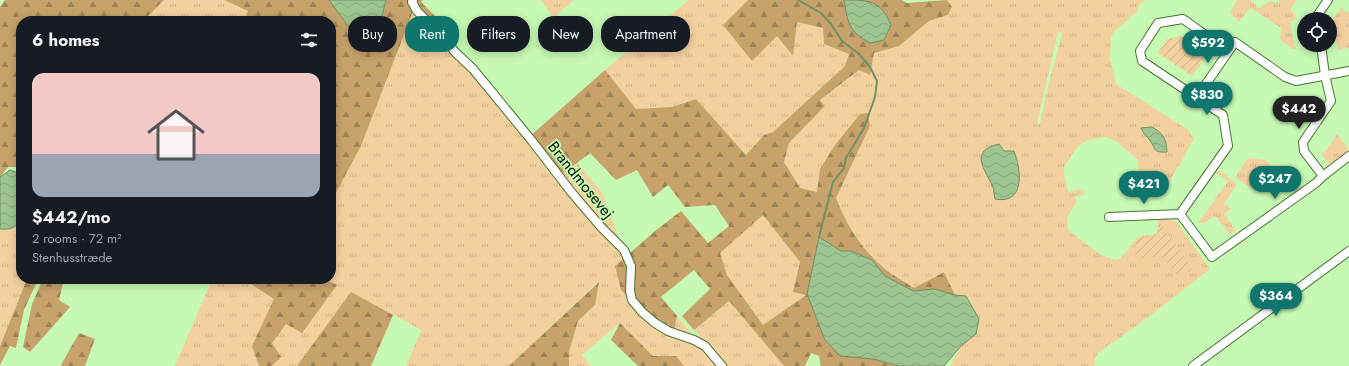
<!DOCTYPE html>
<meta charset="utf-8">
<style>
:root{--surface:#171b24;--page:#20242c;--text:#f1f3f6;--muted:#9ea1a6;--accent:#0f766e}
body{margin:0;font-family:Jost,sans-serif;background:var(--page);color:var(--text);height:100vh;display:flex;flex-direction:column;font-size:15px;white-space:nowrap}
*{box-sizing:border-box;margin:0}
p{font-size:13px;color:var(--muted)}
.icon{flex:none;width:22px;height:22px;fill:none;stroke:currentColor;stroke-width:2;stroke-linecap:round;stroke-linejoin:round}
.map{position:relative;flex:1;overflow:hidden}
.side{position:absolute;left:16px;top:16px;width:320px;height:268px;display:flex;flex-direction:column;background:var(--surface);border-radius:16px;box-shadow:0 2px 10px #0003}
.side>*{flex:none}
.hud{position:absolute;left:348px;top:16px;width:380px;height:36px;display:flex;gap:8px}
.controls{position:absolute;left:1297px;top:12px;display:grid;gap:8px}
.controls a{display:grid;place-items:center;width:40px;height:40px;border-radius:50%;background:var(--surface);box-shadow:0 2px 10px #0003;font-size:20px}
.price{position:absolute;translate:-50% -34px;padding:0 9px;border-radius:14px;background:var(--accent);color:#fff;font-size:13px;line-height:26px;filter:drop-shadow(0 1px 2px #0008)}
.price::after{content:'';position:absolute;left:50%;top:24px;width:12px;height:9px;margin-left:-6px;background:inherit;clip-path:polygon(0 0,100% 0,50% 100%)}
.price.on{background:#222;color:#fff}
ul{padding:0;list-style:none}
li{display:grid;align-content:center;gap:8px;height:212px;padding:0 16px}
li span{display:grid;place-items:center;height:124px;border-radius:12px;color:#555}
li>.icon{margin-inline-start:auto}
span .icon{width:72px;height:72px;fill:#fffc;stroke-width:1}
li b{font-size:17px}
h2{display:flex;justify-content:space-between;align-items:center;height:48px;padding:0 16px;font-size:17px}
.pill{padding:0 14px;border-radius:16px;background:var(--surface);box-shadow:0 2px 10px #0003;font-size:14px;line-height:36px}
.pill.on{background:var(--accent);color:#fff}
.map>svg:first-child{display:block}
</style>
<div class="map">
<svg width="1349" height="366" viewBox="0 0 1349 366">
<defs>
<pattern id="grass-tufts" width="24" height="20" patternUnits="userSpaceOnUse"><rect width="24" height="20" fill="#f3d19f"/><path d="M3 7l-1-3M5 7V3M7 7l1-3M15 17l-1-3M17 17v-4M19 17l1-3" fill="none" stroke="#cfb387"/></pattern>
<pattern id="forest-firs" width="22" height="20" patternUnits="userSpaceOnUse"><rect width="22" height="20" fill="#c7a26a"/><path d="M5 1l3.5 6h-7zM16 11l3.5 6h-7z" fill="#a08355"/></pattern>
<pattern id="garden-furrows" width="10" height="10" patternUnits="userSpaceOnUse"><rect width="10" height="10" fill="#f3d19f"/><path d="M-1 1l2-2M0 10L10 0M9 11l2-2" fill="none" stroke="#cfb387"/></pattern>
<pattern id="water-waves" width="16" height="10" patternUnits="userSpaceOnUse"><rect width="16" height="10" fill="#9ec58f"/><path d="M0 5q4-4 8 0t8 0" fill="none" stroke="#87a97a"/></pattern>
</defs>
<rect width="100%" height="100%" fill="#c6fab3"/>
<path fill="url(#grass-tufts)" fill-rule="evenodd" d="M164,0H224L248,11L243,21H147L144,19Z
M541,0H574L553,18Z
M689,0H748L723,25L777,36L792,55L797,22L823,28L824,44L849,53L845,66L773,132L764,135L746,155L696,99L672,107L636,109L605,70Z
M947,0H1146L1140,4L1137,12L1129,17L1127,21L1114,31L1111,38L1110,59L1116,84L1187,129L1194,139L1164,191L1139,192L1138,160L1117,142L1106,137L1088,140L1078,146L1064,167V173L1068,192L1083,189L1084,195L1074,196L1077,201L1067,218L1068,230L1101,255L1116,260L1122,257L1138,237L1157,234L1158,219L1175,220L1210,269L1150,316L1098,353L1094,360L1095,366H950L961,346L976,333L979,319L966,296L955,295L944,272L914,288C905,282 894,276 885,269C861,248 848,227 836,198L870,126L860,114L835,145L820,169L817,192L800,188L784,162L789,143L825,106L820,100L859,70L874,53L899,46L929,21L948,15L952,7ZM1058,32L1062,33L1047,91L1040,124H1037Z
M1237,0H1250L1259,8L1270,1L1277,3L1281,0H1297L1290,10L1295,14L1296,19L1290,22L1294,45L1297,49H1292L1280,39L1281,28L1251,8L1245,14L1239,22L1230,13Z
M1341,8L1349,13V48L1338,50L1332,20Z
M412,14C469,60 512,120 558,177L577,162L603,194L619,239L613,242L625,257L674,330L677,316L719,366H684L676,356H653L620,323L582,355L591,366H569V352L578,321L595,305L598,282L509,366H406L421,330L393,315L371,366H175L212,279H221L222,281L251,284L274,299L284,279H331V202L361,146Z
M1337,134L1349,150L1330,165L1321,154L1323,152L1324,153Z
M1248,158L1266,160L1276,171L1252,189L1235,177Z
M1219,170L1237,184L1224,204L1231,209L1224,214L1236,231L1230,235L1215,216L1204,223H1198L1228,181L1216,173Z
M763,215L800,262L794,292L807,294L763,325L727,275L720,253Z
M21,219V279H27L0,346V229C10,229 16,228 21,219Z
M729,301L784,366H725L694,330Z"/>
<path fill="url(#forest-firs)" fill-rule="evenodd" d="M5,0H164L145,19L147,21H21V167H8L0,177V7Z
M224,0H329L354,34L379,27L386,0H423L421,2L443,24L439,26L418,5L412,14L361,146L331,202V21H243L248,11Z
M748,0H902L907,3L947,0L952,7L948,15L929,21L899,46L874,53L870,75L859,70L820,100L825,106L789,143L784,162L800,188L817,192L820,169L835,145L860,114L868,113L870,126L836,198C848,228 861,248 885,269C894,276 905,282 914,288L944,272L955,295L934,289L913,291L885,276L872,260L851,251H841L819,238L872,354L903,366H821L819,356L811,353L805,366H784L729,301L694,330L682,316L710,289L694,270L661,297L677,316L674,331L648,318L621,290L615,266L655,231L681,211L708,243L729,226L715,205L685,207L668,185L653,197L637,170L616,180L590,153L558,177L528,138L605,70L636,109L672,107L696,99L746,155L764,135L773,132L845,66L849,54L824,44L823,28L797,22L793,56L777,36L752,61L723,25ZM763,215L800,262L793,292L806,295L763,325L727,275L720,253Z
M27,279H38L24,310L16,348L10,346L0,365V346Z
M43,279H64L59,300L70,307L30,352L23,347L32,304Z
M258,279H325L337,285L302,333L286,324L272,343L281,357L272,366H259L252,346L274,299L251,284Z
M599,282L595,305L578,321L569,352V366H509Z
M351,292L393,315L371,366H297Z
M620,323L653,356H676L684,366H638L611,340Z
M79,333L95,339L85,366H62L61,365Z"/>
<path fill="url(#garden-furrows)" d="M1181,36L1208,54L1192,76L1158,53L1167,39Z
M1162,225L1192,269L1179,278L1161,256L1145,258L1136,257L1132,244L1138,237L1157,234L1158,228Z"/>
<path fill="url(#water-waves)" stroke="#709164" d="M329,0H386L379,27L354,34Z
M844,0C868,0 881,0 891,25L884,40L870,43C848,31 848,23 844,0Z
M1152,127C1164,134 1166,138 1167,152C1152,153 1156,148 1149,139C1146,136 1143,133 1141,128Z
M999,144L1004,151H1014C1021,169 1026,205 995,199C994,195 994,190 993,187C984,168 969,151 999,144Z
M10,170L21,174V219C16,228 10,230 0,229V177Z
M819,237L841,251H851L872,260L885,276L913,291L934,289L955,295L966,296L979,319L976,334L961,346L944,366H899L874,359L840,356L825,340L807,294Z"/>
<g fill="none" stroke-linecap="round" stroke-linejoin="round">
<path stroke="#709164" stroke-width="2" d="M798,0L821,13L831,24L842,41L859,54L870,67L877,81L875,97L864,128L846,158L844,168L833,182L819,237"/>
<g stroke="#467433" stroke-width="10">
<path id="street" d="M413,0L412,2L417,11L441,35L455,52L473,69L532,141L572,193L601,227L624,250L631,266L630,291L632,300L642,312L655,323L668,331L694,340L705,346L722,366
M1317,19V16L1328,0
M1321,45L1325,75L1331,101L1303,142L1304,151L1323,176
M1228,51L1183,19L1158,23L1140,51L1142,61L1223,115L1228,146L1180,214L1212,257L1316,183L1323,176L1349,156
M1197,97L1235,42L1285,77L1296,81L1349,71
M1109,217L1180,214
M1193,366L1349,251"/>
</g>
<use href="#street" stroke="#fff" stroke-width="8"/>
</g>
<g text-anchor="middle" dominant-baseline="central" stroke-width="3.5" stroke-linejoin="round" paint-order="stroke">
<g font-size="16" fill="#061901" stroke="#c6fab3">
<text transform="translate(581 180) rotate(51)">Brandmosevej</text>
</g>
</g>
</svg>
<div class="controls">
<a><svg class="icon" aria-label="locate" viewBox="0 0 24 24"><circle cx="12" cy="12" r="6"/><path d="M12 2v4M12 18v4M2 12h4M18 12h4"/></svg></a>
</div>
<b class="price" style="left:1208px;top:64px">$592</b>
<b class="price" style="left:1207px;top:116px">$830</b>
<b class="price on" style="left:1299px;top:130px">$442</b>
<b class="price" style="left:1275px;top:200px">$247</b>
<b class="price" style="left:1144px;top:205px">$421</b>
<b class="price" style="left:1276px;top:317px">$364</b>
<div class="hud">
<a class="pill">Buy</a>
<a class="pill on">Rent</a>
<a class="pill">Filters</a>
<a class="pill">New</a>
<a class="pill">Apartment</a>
</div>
<section class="side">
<h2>6 homes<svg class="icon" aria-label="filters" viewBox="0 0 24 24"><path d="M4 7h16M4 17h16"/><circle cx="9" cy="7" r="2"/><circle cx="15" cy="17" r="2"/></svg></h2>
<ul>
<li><span style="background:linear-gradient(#f6c9c9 65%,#9aa5b1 0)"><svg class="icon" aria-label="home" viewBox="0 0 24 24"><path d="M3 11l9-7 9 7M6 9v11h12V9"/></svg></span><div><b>$442/mo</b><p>2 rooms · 72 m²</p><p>Stenhusstræde</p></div></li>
</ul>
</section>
</div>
